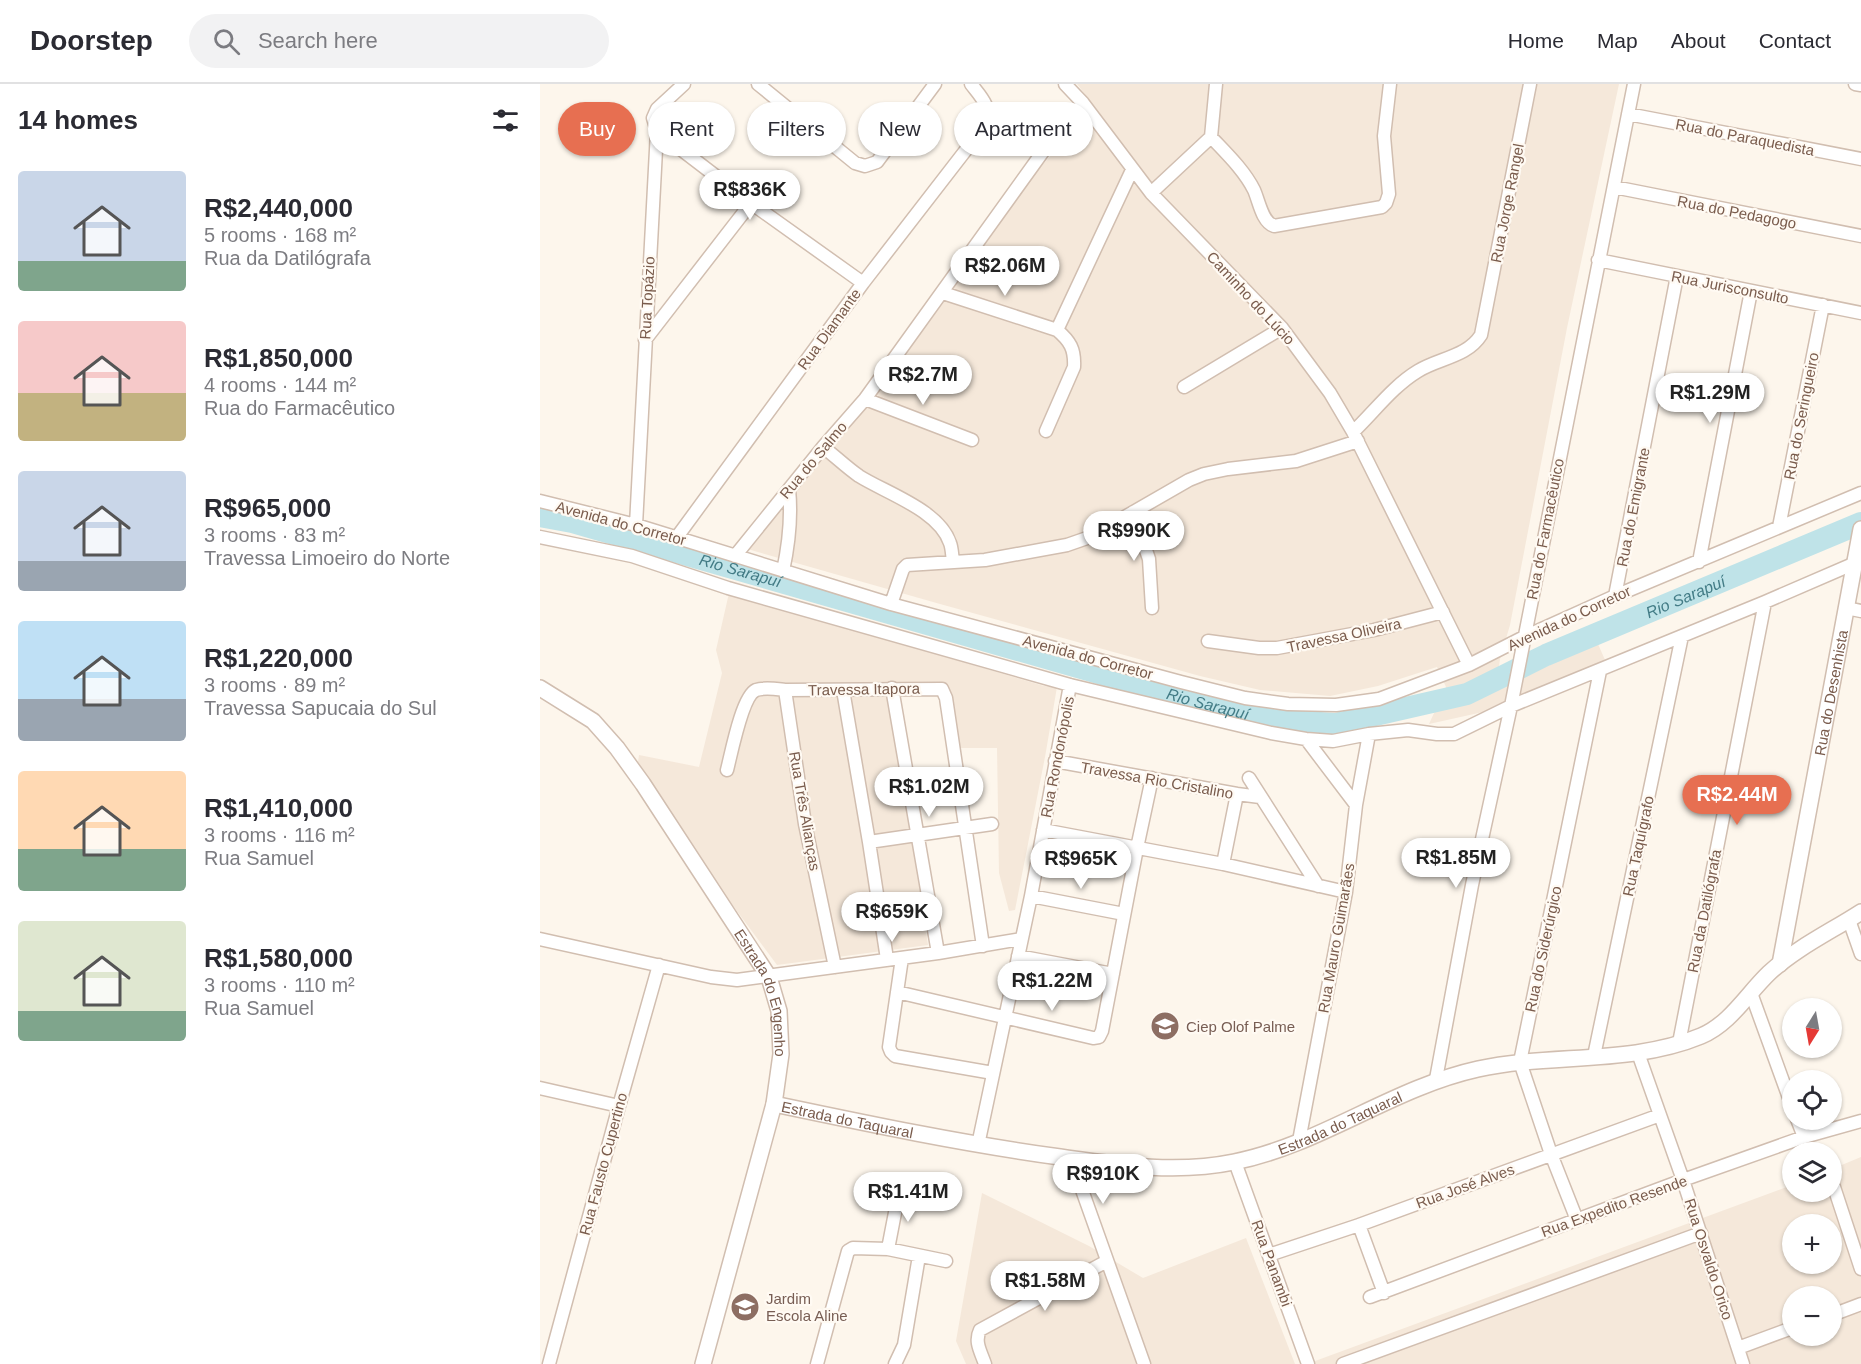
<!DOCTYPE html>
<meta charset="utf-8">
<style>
:root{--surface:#fff;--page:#f2f2f3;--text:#2b2b33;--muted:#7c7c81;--line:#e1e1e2;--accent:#e76f51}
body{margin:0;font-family:Helvetica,sans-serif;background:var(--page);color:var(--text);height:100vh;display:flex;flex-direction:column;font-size:22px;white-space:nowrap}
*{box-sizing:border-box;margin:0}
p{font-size:20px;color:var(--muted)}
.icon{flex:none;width:33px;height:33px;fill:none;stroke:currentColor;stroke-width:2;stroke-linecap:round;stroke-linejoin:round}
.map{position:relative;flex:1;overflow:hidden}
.drawer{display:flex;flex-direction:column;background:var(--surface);width:540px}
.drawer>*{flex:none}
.hud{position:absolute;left:18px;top:18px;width:570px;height:54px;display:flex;gap:12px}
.needle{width:39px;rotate:191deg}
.buttons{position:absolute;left:1242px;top:914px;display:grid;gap:12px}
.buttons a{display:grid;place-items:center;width:60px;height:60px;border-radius:50%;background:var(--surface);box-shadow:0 2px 4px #0004;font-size:30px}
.price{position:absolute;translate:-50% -51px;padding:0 14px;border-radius:21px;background:#fff;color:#222;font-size:20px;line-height:39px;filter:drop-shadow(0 2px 3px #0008)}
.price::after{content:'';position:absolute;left:50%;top:36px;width:18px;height:14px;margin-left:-9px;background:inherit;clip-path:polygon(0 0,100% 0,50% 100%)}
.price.on{background:var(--accent);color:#fff}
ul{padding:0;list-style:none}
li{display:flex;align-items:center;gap:18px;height:150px;padding:0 18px}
li span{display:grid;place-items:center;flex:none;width:168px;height:120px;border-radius:6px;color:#555}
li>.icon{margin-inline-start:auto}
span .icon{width:72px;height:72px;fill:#fffc;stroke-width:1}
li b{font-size:26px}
h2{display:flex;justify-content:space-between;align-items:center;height:72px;padding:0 18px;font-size:26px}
.pill{padding:0 21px;border-radius:27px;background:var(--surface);box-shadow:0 2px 4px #0004;font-size:21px;line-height:54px}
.pill.on{background:var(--accent);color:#fff}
header{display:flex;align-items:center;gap:36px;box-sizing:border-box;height:84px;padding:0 30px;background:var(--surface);border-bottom:2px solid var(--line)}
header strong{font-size:28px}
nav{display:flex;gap:33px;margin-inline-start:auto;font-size:21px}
.search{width:420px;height:54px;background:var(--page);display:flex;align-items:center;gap:15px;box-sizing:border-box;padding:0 21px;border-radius:33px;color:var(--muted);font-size:22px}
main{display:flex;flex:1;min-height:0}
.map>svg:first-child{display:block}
</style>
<header>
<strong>Doorstep</strong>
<div class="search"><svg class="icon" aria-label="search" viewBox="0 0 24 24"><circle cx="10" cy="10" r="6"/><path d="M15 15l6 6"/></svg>Search here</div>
<nav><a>Home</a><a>Map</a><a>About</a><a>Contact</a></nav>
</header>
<main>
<section class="drawer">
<h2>14 homes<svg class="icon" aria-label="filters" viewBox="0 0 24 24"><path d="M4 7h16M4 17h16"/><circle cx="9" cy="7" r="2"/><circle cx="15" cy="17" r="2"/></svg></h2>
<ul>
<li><span style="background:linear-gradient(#c9d6e8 75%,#7fa58c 0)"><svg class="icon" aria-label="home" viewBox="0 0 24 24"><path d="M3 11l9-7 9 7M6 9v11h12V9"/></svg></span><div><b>R$2,440,000</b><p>5 rooms · 168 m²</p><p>Rua da Datilógrafa</p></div></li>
<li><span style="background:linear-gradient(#f6c9c9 60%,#c2b280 0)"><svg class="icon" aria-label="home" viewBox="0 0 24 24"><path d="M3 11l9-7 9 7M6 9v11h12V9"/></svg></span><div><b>R$1,850,000</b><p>4 rooms · 144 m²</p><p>Rua do Farmacêutico</p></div></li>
<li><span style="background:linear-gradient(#c9d6e8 75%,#9aa5b1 0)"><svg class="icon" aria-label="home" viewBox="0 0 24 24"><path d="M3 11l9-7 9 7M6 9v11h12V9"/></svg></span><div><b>R$965,000</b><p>3 rooms · 83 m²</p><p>Travessa Limoeiro do Norte</p></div></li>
<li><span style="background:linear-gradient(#bfe0f5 65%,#9aa5b1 0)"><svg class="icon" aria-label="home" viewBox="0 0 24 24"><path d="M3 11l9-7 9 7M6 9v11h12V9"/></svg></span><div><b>R$1,220,000</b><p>3 rooms · 89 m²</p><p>Travessa Sapucaia do Sul</p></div></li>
<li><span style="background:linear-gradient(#ffd9b3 65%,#7fa58c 0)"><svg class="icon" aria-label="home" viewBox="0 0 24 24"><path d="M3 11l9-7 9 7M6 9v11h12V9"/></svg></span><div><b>R$1,410,000</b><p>3 rooms · 116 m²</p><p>Rua Samuel</p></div></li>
<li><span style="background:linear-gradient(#dfe7d0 75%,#7fa58c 0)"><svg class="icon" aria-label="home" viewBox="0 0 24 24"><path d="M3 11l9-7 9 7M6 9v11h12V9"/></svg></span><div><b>R$1,580,000</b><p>3 rooms · 110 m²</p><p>Rua Samuel</p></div></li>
</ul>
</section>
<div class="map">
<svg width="1321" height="1280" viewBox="0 0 1321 1280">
<rect width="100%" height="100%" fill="#fdf6ec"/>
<path fill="#f5e8da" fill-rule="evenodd" d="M537,0H1079L1027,244L970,541L960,575L956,604L1058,560L1065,576L952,626L889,640L906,603L897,583L838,602L790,612L720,606L660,592L400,520L204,464L235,425L338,307L410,210L471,117L554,22Z
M189,509L504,602L517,603L505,673L475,826L469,827L459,789L457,664H415L404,602L350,604L388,861L237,881L182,807L98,678L99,671L159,683L182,589L176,566Z
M1321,1073V1280H767L1252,1101V1107H1292V1085ZM1252,1140H1292V1179H1252ZM1252,1212H1292V1251H1252Z
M442,1109L549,1162L603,1194L706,1154L755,1280H426L416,1257Z"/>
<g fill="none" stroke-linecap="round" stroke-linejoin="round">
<path stroke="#bfe3e8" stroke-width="22" id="s1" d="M0,432L32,438L656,617L732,636L796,640L927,610L1006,571L1321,439"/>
<g stroke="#d1beb0" stroke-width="15">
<path id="minor" d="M218,0L315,79L325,82L337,78L395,0
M525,0L543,19L611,109L742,244L790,309L813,348L929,581
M676,0L671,53C686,69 704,86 714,106C719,117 722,138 734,142L842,123L846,119L849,110L844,52L850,0
M1315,0L1321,1
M1088,30L1321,75
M117,47L211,119L323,199
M1074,103L1321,152
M611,109L671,53
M1058,176L1321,229
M403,209L517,246C530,257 535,265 534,283L506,347
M517,246L592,86
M105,256L211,119
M644,303L742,244
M325,315L432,356
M813,348C834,328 853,302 878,287C899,274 927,273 941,251L990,0
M283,363C295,372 306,383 319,392C346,409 399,426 410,459C412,464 412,471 413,477
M0,417L96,441L351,520L641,598L705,614L748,620L796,621L839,615L929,581L984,553L1075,512L1321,409
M593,428L609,475L612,524
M96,441L117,47L113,34L117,25L144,0
M1239,443L1283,221
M0,453L92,472L188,504L530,601L731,649L766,655L793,657L829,650L868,646L897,650H914L971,622L1225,518L1320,477
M137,453L323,199L446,40C452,23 441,13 431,0
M195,472L283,363L325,315L507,62L543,19
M1159,478L1211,207
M243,487C249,459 252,434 249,405
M1075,512L1137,192
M351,520L363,485L367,481L445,476L527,461L550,453L649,396L664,390L688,385L756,377L818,357
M1306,524L1321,527
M668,557L719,564H737L834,546L903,528
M352,604L398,869
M245,606L265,740L295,883
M303,606L329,758L347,875
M766,655L816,721
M515,677L697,710L720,713
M187,686C191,671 202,612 216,606C225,603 236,605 245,606L402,605L406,614L443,862
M709,694L778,802
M503,746L683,780L806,808
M329,758L452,740
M683,780L697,710
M491,812L584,830
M1309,836L1321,870
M0,855L171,893L197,896L398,869L481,855
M478,872L573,890
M362,874L349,963L351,968L355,972L453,989
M357,908L553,954L559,953L562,947L597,764L612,694
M1211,909L1252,1022
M1139,959L1225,518
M1098,969L1143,1096L1203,1280
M1054,972L1142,552
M896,995L932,801L971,622L1094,0
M0,1004L79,1022
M1257,1035L1264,1053
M759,1057L806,808L816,721L829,650
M438,1061L491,812L530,601
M531,1075L604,1280
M695,1078L768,1280
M1294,1103L1321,1185
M1037,1136L1011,1070L980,978L1060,587
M819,1141L844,1209
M348,1165L359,1108
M729,1171L819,1141L1120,1031
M830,1213L1143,1096L1264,1053L1321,1037
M1292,1231L1321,1220
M1198,1264L1252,1244
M9,1280L79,1022L119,881
M277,1280L308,1167L313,1164L348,1165L406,1177
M355,1280L364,1261L379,1172
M445,1280C441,1268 434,1258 440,1246L567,1177
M803,1280L1161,1149"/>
</g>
<g stroke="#d1beb0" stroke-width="18">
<g id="tertiary">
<path id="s2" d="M0,604L53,637L77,664L103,700L229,893L239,927L241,970L234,1020L163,1280"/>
<path id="s3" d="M1240,880L1321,445"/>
<path id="s4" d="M234,1020C329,1040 424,1060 520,1073C578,1081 636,1090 694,1078C780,1061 852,1004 938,985C1011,969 1091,981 1161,952C1190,940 1207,910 1229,889C1256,864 1290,848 1321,828"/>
</g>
</g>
<use href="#minor" stroke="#fff" stroke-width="12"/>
<use href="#tertiary" stroke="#fff" stroke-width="15"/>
</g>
<defs>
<g id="school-disc" transform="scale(1.5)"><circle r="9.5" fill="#8d6e63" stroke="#fffaf3"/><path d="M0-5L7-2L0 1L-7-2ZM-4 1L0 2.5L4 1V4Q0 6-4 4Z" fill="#fff"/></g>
</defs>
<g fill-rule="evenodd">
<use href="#school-disc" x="625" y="942"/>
<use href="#school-disc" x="205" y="1223"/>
</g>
<g text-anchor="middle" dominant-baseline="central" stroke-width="4.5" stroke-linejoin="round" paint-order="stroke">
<g font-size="15" fill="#7a5c4d" stroke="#fffaf3">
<text transform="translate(1205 53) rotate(11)">Rua do Paraquedista</text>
<text transform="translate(967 119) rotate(-79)">Rua Jorge Rangel</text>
<text transform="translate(1197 128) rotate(11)">Rua do Pedagogo</text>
<text transform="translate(1190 203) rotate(11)">Rua Jurisconsulto</text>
<text transform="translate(107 214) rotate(-87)">Rua Topázio</text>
<text transform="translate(711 214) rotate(47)">Caminho do Lúcio</text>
<text transform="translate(289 245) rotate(-54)">Rua Diamante</text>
<text transform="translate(1261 332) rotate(-79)">Rua do Seringueiro</text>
<text transform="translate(273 376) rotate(-50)">Rua do Salmo</text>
<text transform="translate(1093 423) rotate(-79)">Rua do Emigrante</text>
<text transform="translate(81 439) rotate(15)">Avenida do Corretor</text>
<text transform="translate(1005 445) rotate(-79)">Rua do Farmacêutico</text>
<text transform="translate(1029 534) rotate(-25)">Avenida do Corretor</text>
<text transform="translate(804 551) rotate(-12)">Travessa Oliveira</text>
<text transform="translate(548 573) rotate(15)">Avenida do Corretor</text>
<text transform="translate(324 605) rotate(-1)">Travessa Itapora</text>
<text stroke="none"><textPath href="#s3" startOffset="276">Rua do Desenhista</textPath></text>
<text transform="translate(517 673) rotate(-79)">Rua Rondonópolis</text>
<text transform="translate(617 696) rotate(10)">Travessa Rio Cristalino</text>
<text transform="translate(265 727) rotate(80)">Rua Três Alianças</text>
<text transform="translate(1098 762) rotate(-78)">Rua Taquígrafo</text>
<text transform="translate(1164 827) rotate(-79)">Rua da Datilógrafa</text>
<text transform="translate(796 854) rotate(-80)">Rua Mauro Guimarães</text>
<text transform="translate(1003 865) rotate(-78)">Rua do Siderúrgico</text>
<text stroke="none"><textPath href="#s2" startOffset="386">Estrada do Engenho</textPath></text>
<text stroke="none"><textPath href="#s4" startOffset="75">Estrada do Taquaral</textPath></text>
<text stroke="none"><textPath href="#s4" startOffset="579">Estrada do Taquaral</textPath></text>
<text transform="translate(63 1080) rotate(-75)">Rua Fausto Cupertino</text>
<text transform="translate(925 1102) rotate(-20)">Rua José Alves</text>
<text transform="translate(1074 1122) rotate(-20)">Rua Expedito Resende</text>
<text transform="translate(1169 1175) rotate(72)">Rua Osvaldo Orico</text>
<text transform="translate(732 1179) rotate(70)">Rua Panambi</text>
</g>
<g font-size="15" fill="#785e54" stroke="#fffaf3" text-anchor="start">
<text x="646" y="942">Ciep Olof Palme</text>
<text x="226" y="1214">Jardim<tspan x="226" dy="17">Escola Aline</tspan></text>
</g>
<g font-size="16" font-style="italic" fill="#437c86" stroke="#fffaf3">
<text stroke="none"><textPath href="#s1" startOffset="208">Rio Sarapuí</textPath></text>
<text stroke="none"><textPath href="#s1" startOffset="1198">Rio Sarapuí</textPath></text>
<text stroke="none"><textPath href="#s1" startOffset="694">Rio Sarapuí</textPath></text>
</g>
</g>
</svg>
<div class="buttons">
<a><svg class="needle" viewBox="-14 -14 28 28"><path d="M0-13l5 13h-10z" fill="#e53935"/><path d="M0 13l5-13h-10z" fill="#7c7c81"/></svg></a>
<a><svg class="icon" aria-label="locate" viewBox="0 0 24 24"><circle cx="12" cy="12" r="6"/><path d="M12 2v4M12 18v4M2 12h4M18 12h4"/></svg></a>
<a><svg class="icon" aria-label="layers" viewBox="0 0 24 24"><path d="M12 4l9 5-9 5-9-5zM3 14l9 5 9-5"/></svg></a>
<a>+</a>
<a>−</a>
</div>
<b class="price" style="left:210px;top:137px">R$836K</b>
<b class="price" style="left:465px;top:213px">R$2.06M</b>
<b class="price" style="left:383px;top:322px">R$2.7M</b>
<b class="price" style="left:1170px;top:340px">R$1.29M</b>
<b class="price" style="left:594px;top:478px">R$990K</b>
<b class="price" style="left:389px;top:734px">R$1.02M</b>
<b class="price on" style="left:1197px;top:742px">R$2.44M</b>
<b class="price" style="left:916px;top:805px">R$1.85M</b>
<b class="price" style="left:541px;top:806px">R$965K</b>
<b class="price" style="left:352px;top:859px">R$659K</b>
<b class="price" style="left:512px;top:928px">R$1.22M</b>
<b class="price" style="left:563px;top:1121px">R$910K</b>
<b class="price" style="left:368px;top:1139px">R$1.41M</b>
<b class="price" style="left:505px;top:1228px">R$1.58M</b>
<div class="hud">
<a class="pill on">Buy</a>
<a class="pill">Rent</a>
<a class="pill">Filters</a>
<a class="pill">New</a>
<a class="pill">Apartment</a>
</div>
</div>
</main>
